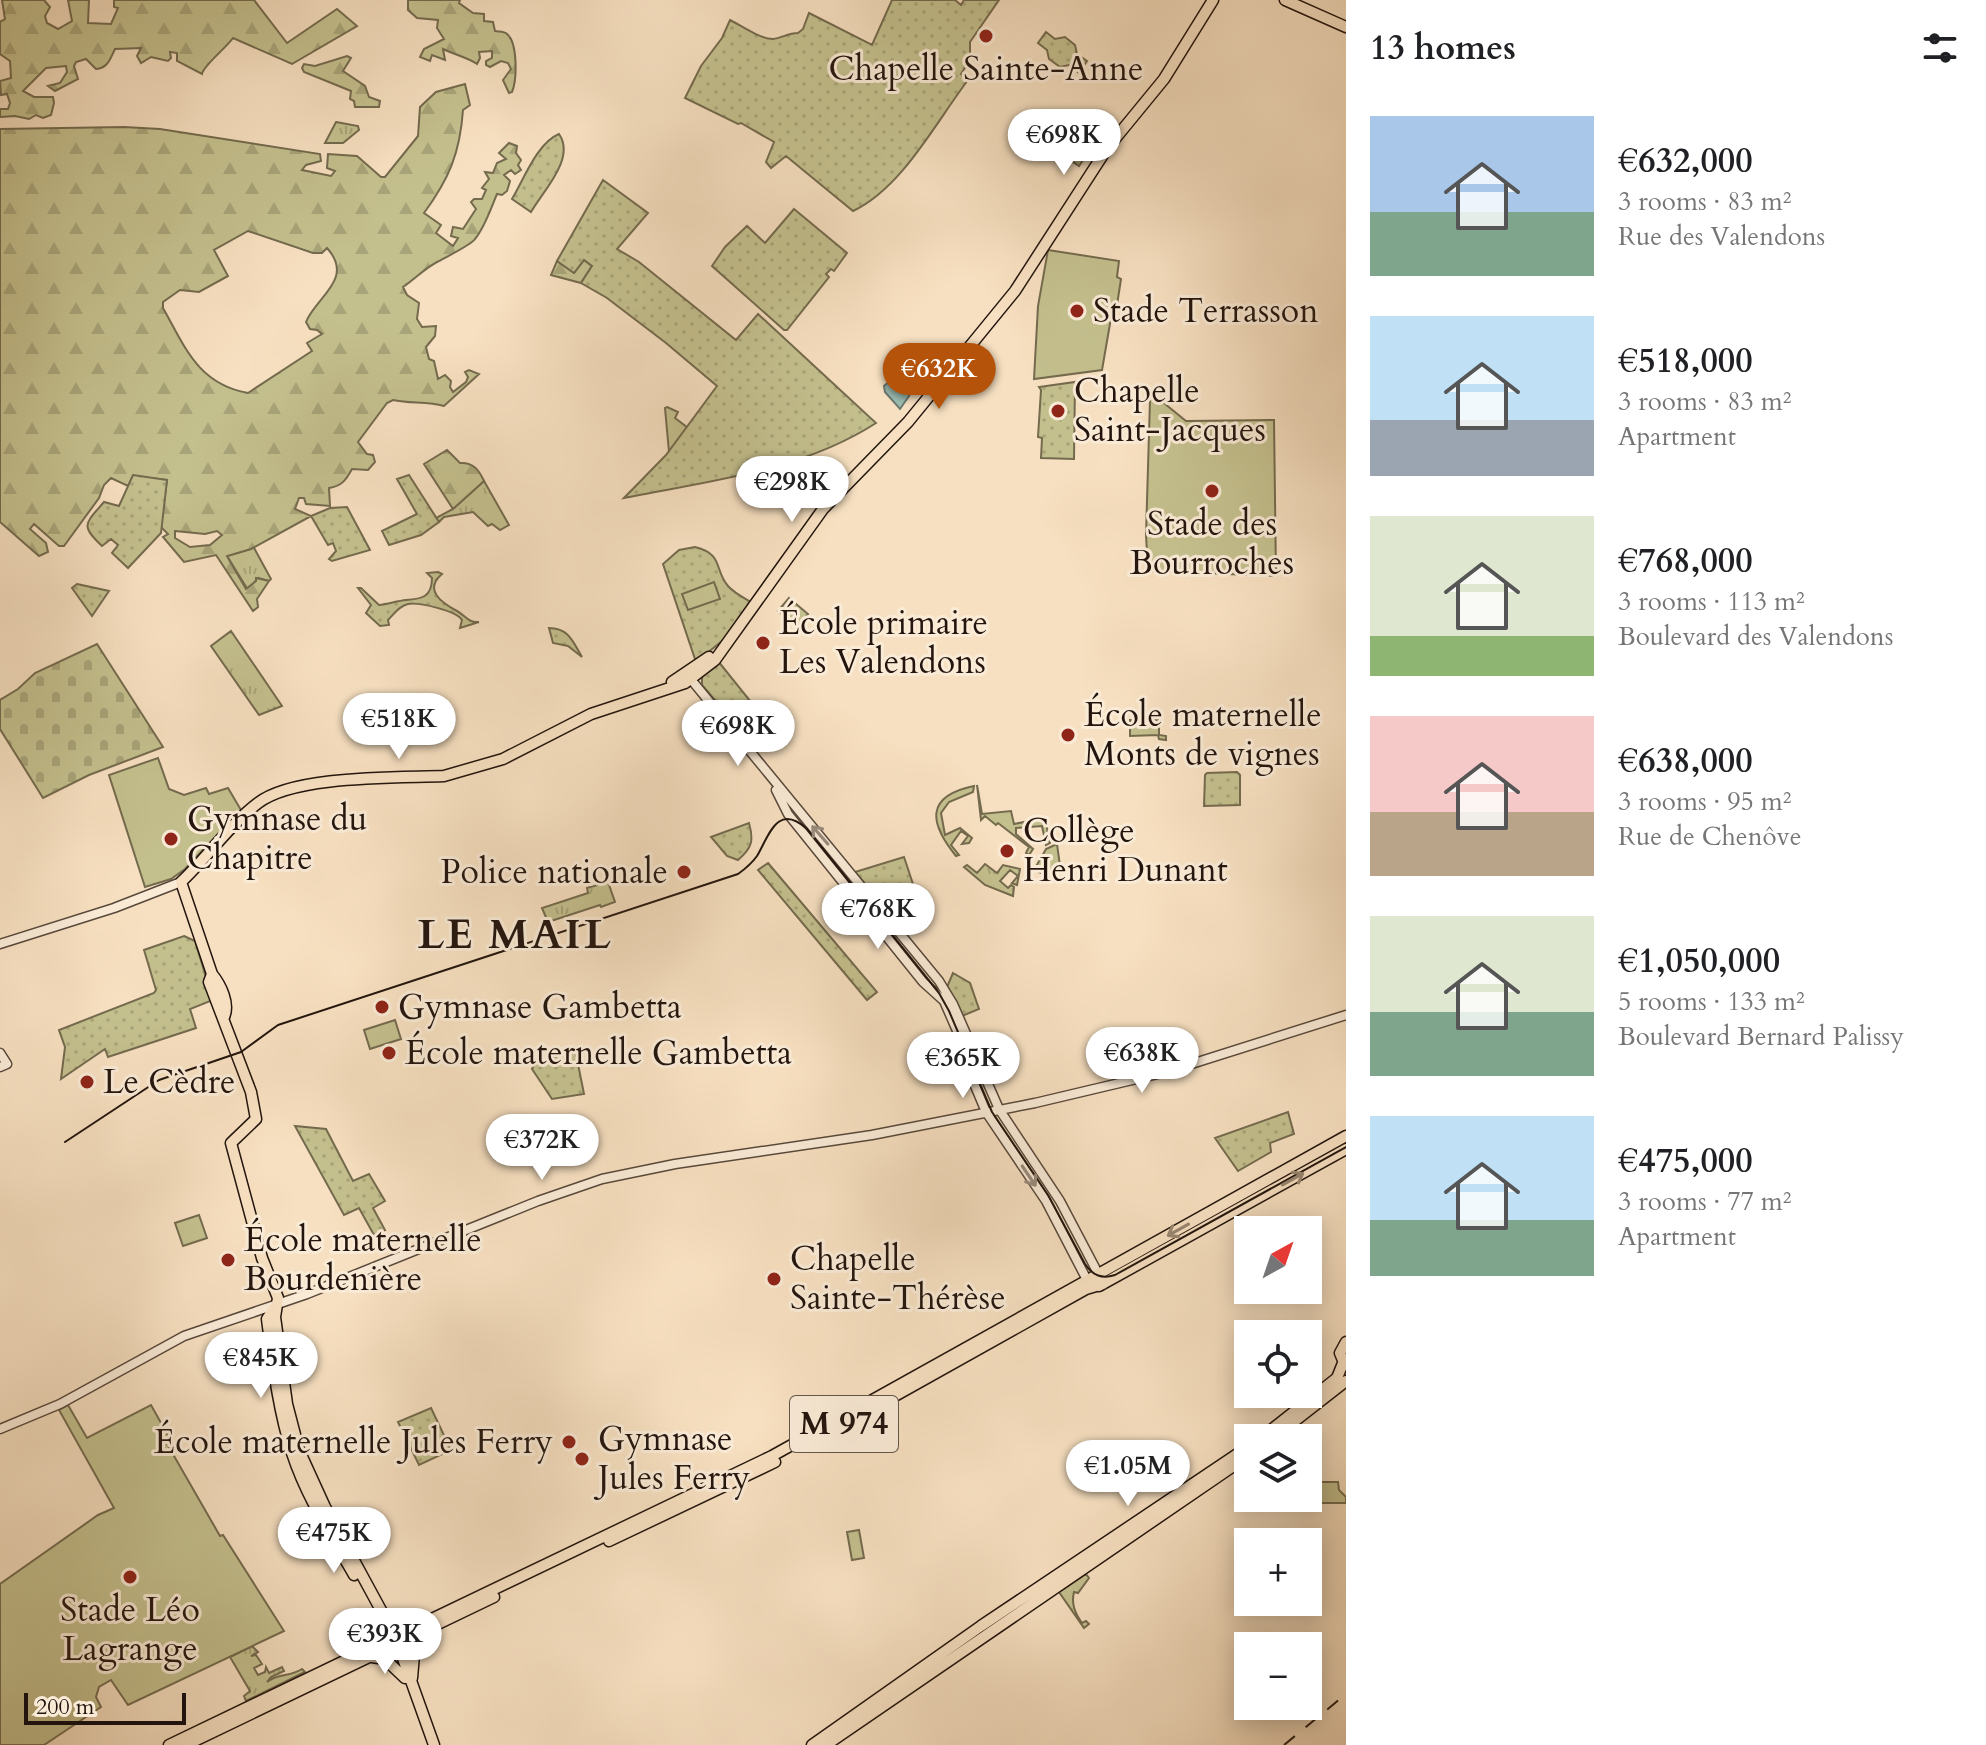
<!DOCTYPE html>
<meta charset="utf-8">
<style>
:root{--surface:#fff;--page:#f2f2f2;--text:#202124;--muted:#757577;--accent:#b45309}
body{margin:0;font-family:Cardo,serif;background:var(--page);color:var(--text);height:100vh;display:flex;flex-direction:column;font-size:30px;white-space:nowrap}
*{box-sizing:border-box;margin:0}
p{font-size:26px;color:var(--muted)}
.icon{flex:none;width:44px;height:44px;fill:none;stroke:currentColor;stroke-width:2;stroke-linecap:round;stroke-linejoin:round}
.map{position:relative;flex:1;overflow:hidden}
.details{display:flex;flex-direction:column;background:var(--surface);width:640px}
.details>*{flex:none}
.needle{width:52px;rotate:40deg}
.fabs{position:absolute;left:1234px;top:1216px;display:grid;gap:16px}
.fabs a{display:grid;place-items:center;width:88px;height:88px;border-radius:0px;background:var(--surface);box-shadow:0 4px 20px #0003;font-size:40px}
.scale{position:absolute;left:24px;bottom:20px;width:162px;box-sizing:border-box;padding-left:8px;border:4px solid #23150e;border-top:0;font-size:22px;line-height:28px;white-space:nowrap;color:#23150e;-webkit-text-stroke:6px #faebd7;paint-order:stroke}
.price{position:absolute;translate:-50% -68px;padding:0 18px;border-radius:28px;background:#fff;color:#222;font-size:26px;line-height:52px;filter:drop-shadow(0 2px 4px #0008)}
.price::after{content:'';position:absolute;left:50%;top:48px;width:24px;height:18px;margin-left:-12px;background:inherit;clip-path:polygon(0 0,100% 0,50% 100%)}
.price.selected{background:var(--accent);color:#fff}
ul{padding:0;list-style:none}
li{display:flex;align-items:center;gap:24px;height:200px;padding:0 24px}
li span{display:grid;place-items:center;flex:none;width:224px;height:160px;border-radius:0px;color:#555}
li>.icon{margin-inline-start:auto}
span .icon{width:96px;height:96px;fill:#fffc;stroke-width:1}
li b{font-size:34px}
h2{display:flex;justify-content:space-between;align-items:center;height:96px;padding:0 24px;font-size:34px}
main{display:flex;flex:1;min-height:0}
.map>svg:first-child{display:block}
</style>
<main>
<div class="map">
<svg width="1346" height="1745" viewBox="0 0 1346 1745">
<defs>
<pattern id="grass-tufts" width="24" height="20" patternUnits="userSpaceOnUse" patternTransform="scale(2)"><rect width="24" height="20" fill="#c4c08e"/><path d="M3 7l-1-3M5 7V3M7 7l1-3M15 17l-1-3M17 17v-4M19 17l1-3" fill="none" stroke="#a8a479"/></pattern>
<pattern id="forest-firs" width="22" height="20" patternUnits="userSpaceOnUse" patternTransform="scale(2)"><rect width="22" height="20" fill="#c4c08e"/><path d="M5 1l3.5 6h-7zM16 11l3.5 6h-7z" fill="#a8a479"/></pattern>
<pattern id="cemetery-stones" width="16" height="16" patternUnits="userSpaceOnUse" patternTransform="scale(2)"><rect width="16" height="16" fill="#c4c08e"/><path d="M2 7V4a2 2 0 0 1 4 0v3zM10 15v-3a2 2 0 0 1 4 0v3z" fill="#a8a479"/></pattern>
<pattern id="park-dots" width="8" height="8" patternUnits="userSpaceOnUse" patternTransform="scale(2)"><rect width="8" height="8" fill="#c4c08e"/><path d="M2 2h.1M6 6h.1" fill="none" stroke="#a8a479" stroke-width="1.8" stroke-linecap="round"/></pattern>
</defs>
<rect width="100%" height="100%" fill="#f7e0c1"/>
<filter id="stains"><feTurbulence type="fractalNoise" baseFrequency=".0025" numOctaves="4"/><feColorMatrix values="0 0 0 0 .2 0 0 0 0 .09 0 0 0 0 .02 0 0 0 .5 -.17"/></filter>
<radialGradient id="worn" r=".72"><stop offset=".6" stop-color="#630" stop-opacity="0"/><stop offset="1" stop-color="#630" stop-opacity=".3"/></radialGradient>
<path fill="url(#grass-tufts)" stroke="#746a4e" stroke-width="2" d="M336,122L358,126L359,130L343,143H325Z
M667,407L678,412L675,418L688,428L669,452L665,408Z
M484,481L509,525L500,530L492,524L488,526L473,512L444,517L439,522L436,518L453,509Z
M253,546L271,579L269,581L258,578L248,590L227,556L251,549Z
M231,631L282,706L259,715L211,646Z
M977,785L982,814L1011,811L1014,824L1045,818L1050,843L1046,845L1042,826L1016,828V834L1033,849L1029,855L1026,853L1029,847L998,823L996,825L985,816L981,820Z
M974,786L973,792L949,802L941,813L945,835L960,828L972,838L969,843L962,844L968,836L961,831L951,845L959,855L956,856C929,823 925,796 974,786Z
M985,864L997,873L1003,865L1020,869L1017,885L1012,883L1018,876L1010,870L1000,881L1008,888L1011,885L1014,887L1013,896L985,885L964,867L967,865L977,873Z
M608,882L615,902L601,907L600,905L548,922L542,908L588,893L587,888Z
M1317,1482H1338L1339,1490L1346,1497V1503H1320Z
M1086,1574L1089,1578L1078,1593L1074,1592C1071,1604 1075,1613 1082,1623L1086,1621L1089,1624L1084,1628L1059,1592Z
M252,1646L258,1652L251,1656L256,1655L262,1664L254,1668L258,1675L265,1672L266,1667L269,1673L282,1667L284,1671L271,1677L267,1682C278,1673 290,1677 302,1669L305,1672L246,1701L244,1696L250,1691L230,1657Z"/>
<path fill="url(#forest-firs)" stroke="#746a4e" stroke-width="2" fill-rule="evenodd" d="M2,0H44L50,7L45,16L47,23L58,29L72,21L68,0H89L88,23L111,24L118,8L114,7V0H254L287,43L337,9L357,26L292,64L233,38C225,49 203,66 202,74L177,61V53L170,52L171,58L168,61L151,57L141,63L137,56L141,48L115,49C110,59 108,68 96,69L86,59L76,62L74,66L78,79L55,91L48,86L60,83L67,72L66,66L46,68L23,91L34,97H53L54,103L51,115L43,118L36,115L29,119L15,116L0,117V109H8L10,103L7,94L1,95L0,81L11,78L10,61L0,54V22L5,19Z
M408,0H460L459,3L473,13L484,14V21L493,22L495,31C499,32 504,31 507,34C518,43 517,80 512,92L509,93L503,80L511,69L508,63L501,61L490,67L486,65V61L492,58V51L479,52L480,58L477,64C467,57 455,55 443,49L445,60L432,55L430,61L420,57L424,49L444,39L437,28L438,20L417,18L408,10Z
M347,56L351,58L343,71L365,86L369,97L380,101L379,107H355L354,101L350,99L351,91L304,72L302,68L304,64L315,66Z
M465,84L470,105L463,110C460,153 449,179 424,213L441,225L436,233L453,246L458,238L451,236L453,227L463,229L476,209L471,202L474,199H482L486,190L482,188L489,179L485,172L493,173L497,163L506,159L499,153L509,143L517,146L516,153L521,160L518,165L521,170L515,174L511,170L504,175L510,181L507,191L502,195L497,194C491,208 485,227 475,239C471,245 446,257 439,261C426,267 415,279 403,287L407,295L419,303L417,319L422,327L436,326L435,336L426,347L429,359L434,361L438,379L445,375L451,381L450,387L453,392L466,382L468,377L465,372L469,370L479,374L444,406C427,401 410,404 393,400L387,403L358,442L367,454L373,455L375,462L368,470L352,469C346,480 342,486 329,488L330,506L306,504L304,498H299L295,509L311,516L251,549L227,556L246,589L256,581V578L269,581L257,599L258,607L253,611L216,555L184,562L163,537L168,534L161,527L167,480L133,476L128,486L111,478L104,485L99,498L64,546H59L34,524L30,529L46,543L48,552L39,556L0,522V129L124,127L160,129L320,154L321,161L306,165L302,170L331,176L335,171L327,168L328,154L357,156L381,177H385L418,136L420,107L436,92ZM248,231L313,253H322L327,248C355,279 316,297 306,322L310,329L317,330L322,334L307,343L312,351L248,393C198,384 185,347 163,308V302L180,290L199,292L228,276L214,250ZM175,531L205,534L217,531L222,535L210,545L190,547L175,538Z
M584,260L592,266L581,283L551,275L557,261L574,273Z
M447,450L460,463C473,462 479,470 484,481L453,509L424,464Z"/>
<path fill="url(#cemetery-stones)" stroke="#746a4e" stroke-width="2" d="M97,644L163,747L89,775L43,798L0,729V700L18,689L35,673Z"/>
<path fill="url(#park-dots)" stroke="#746a4e" stroke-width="2" d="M892,0H955L961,5L964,0H999L970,42V60L961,74L968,80C936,122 902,188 853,211L786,156L771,168L766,162L774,142L741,123L738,124L685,98L701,66L722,38L730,20C742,26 760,39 773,39C782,38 788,33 798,33L803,29L809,13L872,45Z
M1046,32L1055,39L1065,37L1075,45L1077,54L1087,61L1079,73L1069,65L1060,67L1049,59L1047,50L1038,43Z
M1059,127L1094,144L1079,166L1050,146V142Z
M559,134C576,158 543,191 531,212L512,199C524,179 537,143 559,134Z
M603,180L648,213L617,249L639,262L736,340L758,314L876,423C802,471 709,481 624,498L666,455L717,386L666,343L607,298L581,283L592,266L584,260L574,273L557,261Z
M794,209L847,253L834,271L831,269L826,274L829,277L787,330H784L712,266L725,247L747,226L765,243Z
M1075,382L1074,459L1041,458L1042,438L1038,437L1041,390L1039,387Z
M133,475L167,480L161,533L128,568L112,553L118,545L111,539L102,546C80,525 85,524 104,502L119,506Z
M409,475L439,522L421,535L389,545L382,531L417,514L397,479Z
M347,507L370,550L332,561L329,559L336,551L333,543L328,545L311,516L330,508Z
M695,547C724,554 714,570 728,586C734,593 744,598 751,602L727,637L696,662L663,564L679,550Z
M438,572L442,574C423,590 442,603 457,611C466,616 468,623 479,622L460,628L462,620C457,611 419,602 408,604C399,606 394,614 388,620L389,625L380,626L366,613L371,605L358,588H361L379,605C388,604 397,601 406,600C422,599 432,597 432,578L427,573Z
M77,584L109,591L92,616L72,588Z
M549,628C569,628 573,642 582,657L568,646L553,643Z
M718,661L751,702L733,715L725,712L702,685V677Z
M1237,772L1240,775V805L1204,806L1205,775L1207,773Z
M749,823C754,841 752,848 738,860L727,856L711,837Z
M904,857L913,884L875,896L855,872Z
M768,863L877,992L867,1000L758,870Z
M184,936L195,941L213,1000L190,1009L196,1028L108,1057L105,1049L61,1079L65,1047L59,1030L154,993L156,990L144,950Z
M953,973L970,983L979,1009L962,1016L947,987Z
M575,1049L584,1094L552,1099L532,1069L534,1065Z
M1288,1112L1294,1134L1270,1143L1271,1152L1238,1171L1215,1138Z
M295,1126L326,1129L353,1181L369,1174L385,1201L373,1208L385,1230L374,1235L359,1208L344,1215Z
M431,1408L451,1450L419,1465L398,1422Z"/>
<path fill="#c4c08e" stroke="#746a4e" stroke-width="2" d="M1048,250L1119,261L1117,277L1121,279L1115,318H1111L1102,370L1034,379L1038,306Z
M1154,395L1186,421L1274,420L1276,576L1148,571L1146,535L1150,400Z
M714,582L720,599L688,610L682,594Z
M789,598L808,614L797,627L778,611Z
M1130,720H1159V735L1166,736V740L1159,739L1158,735L1130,736Z
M158,758L169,789L184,795L206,788L209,794L228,788L241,810L185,869L171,879L145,887L109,775Z
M1057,844L1060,866L1055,879L1034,870L1046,849Z
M395,1020L401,1039L370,1049L364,1030Z
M199,1215L207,1238L183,1246L175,1223Z
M68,1405L87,1438L151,1405L170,1439L166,1442L220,1536L223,1535L284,1631L128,1705L111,1680L99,1687L96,1697L101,1707L44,1745H0V1584L98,1515L114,1508L59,1410Z
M859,1530L864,1558L852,1560L847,1532Z"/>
<path fill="#9dbdb1" stroke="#6c7a70" stroke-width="2" d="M913,376L918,383L900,409L885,392L884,386L889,382L899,383Z"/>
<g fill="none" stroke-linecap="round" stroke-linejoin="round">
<g stroke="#58483b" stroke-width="11">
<path id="minor" d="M689,677L939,981L953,1004L999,1109L1060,1201L1101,1279
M776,790L788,814L923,982L944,1001L968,1056L970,1074L986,1112L1046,1201L1087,1280
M0,944L114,908L181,882
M0,1053L7,1064L0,1067
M0,1429L60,1404L184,1336L307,1294L538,1201L602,1179L675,1164L872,1135L1035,1103L1166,1072L1346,1015"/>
</g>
<g stroke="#23150e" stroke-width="13">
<path id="major" d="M1285,0L1346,27
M1105,151L1164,79L1213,0
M672,682L709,657
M212,974L209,982L251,1092L256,1119L231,1143L262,1258L278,1298L275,1317L287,1404L299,1450L325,1507L395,1636L434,1745
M224,1017C230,1004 221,985 212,974L181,882C207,858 229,825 258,803C294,775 397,778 444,776L503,759L591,714L685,683L715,660L823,509L908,422L1015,291L1108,147
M1099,1286L1346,1149
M275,1307L267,1319C273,1364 278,1409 292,1453C306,1496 331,1535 354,1575
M1345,1365L1340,1353L1346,1342
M884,1402L1086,1289L1103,1284
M1261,1438L1337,1378L1343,1363
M1273,1438L1346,1381
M609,1541L775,1462
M373,1646L380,1621
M372,1657L385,1659L405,1678
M412,1678L415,1643L418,1634
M169,1745L772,1456L1346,1136
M186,1745L494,1597
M812,1745L981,1626L1248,1447
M826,1745L1248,1456"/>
</g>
<use href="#minor" stroke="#faebd7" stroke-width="8"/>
<use href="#major" stroke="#f7e0c1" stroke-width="10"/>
<path stroke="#23150e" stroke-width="2" d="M65,1142L159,1080L241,1052L278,1025L738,874C745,869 752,863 757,856C769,836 777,802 807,829L939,993L949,1011L992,1112L1048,1195L1085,1264C1093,1276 1102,1279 1115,1275L1346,1147"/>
<path stroke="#23150e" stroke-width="2" stroke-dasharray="14 14" stroke-linecap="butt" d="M1284,1745L1346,1694"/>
</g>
<defs><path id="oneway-shaft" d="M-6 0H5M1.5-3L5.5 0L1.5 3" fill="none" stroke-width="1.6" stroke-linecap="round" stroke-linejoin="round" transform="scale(2)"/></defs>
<g stroke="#998b7d">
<use href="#oneway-shaft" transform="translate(820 835) rotate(-131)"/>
<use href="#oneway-shaft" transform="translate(1029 1176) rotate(56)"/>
</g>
<g stroke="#988570">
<use href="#oneway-shaft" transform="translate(1293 1179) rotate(-29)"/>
<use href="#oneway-shaft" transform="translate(1178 1230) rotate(151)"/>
</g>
<g fill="#8f2418" stroke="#faebd7" stroke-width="3">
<circle cx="986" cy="36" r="8"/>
<circle cx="1077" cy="311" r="8"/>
<circle cx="1058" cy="411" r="8"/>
<circle cx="1212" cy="491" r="8"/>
<circle cx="763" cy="643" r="8"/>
<circle cx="1068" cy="735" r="8"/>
<circle cx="171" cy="839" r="8"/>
<circle cx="1007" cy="851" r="8"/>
<circle cx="684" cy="872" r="8"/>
<circle cx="382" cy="1007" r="8"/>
<circle cx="389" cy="1053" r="8"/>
<circle cx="87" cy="1082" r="8"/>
<circle cx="228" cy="1260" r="8"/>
<circle cx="774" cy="1279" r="8"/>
<circle cx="569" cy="1442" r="8"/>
<circle cx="582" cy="1459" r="8"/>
<circle cx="130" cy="1577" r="8"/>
</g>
<g text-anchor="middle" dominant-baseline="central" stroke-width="6" stroke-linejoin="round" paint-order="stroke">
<rect fill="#faebd7" stroke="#64554a" stroke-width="2" x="790" y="1396" width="108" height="56" rx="6"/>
<g font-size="32" font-weight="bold" fill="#23150e">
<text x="844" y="1424">M 974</text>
</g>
<g font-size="34" fill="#23150e" stroke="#faebd7" text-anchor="start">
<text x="986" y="69" text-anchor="middle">Chapelle Sainte-Anne</text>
<text x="1093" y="311">Stade Terrasson</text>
<text x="1074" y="391">Chapelle<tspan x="1074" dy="39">Saint-Jacques</tspan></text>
<text x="1212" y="524" text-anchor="middle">Stade des<tspan x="1212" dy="39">Bourroches</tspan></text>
<text x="779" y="623">École primaire<tspan x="779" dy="39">Les Valendons</tspan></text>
<text x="1084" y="715">École maternelle<tspan x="1084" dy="39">Monts de vignes</tspan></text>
<text x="187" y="819">Gymnase du<tspan x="187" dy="39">Chapitre</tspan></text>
<text x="1023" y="831">Collège<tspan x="1023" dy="39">Henri Dunant</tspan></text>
<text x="668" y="872" text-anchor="end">Police nationale</text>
<text x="398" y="1007">Gymnase Gambetta</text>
<text x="405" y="1053">École maternelle Gambetta</text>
<text x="103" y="1082">Le Cèdre</text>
<text x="244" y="1240">École maternelle<tspan x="244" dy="39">Bourdenière</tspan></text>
<text x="790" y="1259">Chapelle<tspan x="790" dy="39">Sainte-Thérèse</tspan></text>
<text x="598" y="1439">Gymnase<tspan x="598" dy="39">Jules Ferry</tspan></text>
<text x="553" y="1442" text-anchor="end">École maternelle Jules Ferry</text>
<text x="130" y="1610" text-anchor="middle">Stade Léo<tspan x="130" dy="39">Lagrange</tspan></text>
</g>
<g font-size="42" font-weight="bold" letter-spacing="2" fill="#23150e" stroke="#faebd7">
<text x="515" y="934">LE MAIL</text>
</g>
</g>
<rect width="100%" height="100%" filter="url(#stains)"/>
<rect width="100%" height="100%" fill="url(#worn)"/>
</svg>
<div class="fabs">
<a><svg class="needle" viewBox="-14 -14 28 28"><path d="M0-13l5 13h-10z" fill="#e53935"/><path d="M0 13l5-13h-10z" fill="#757577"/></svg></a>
<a><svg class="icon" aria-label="locate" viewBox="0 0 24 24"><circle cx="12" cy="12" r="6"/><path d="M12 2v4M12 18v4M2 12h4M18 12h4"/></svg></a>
<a><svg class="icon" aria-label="layers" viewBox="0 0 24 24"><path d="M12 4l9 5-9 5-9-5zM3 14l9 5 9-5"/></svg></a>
<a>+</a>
<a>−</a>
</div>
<div class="scale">200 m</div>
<b class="price" style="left:1064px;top:177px">€698K</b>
<b class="price selected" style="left:939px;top:411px">€632K</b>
<b class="price" style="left:792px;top:524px">€298K</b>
<b class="price" style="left:399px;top:761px">€518K</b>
<b class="price" style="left:738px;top:768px">€698K</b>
<b class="price" style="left:878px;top:951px">€768K</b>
<b class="price" style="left:1142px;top:1095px">€638K</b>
<b class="price" style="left:963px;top:1100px">€365K</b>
<b class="price" style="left:542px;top:1182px">€372K</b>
<b class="price" style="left:261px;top:1400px">€845K</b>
<b class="price" style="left:1128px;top:1508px">€1.05M</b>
<b class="price" style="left:334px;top:1575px">€475K</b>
<b class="price" style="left:385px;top:1676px">€393K</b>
</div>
<section class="details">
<h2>13 homes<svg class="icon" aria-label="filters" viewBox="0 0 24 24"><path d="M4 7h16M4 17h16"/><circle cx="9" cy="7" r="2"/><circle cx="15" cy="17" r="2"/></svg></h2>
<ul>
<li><span style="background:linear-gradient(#a9c7e8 60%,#7fa58c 0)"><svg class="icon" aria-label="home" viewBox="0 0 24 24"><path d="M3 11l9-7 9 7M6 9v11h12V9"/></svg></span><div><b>€632,000</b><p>3 rooms · 83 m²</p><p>Rue des Valendons</p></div></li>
<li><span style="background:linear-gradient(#bfe0f5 65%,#9aa5b1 0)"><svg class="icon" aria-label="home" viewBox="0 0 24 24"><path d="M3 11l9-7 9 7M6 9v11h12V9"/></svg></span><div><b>€518,000</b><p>3 rooms · 83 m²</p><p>Apartment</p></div></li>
<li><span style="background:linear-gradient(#dfe7d0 75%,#8fb573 0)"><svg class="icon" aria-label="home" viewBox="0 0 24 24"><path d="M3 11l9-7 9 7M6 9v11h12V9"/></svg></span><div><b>€768,000</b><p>3 rooms · 113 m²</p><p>Boulevard des Valendons</p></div></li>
<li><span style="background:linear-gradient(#f6c9c9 60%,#b9a48a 0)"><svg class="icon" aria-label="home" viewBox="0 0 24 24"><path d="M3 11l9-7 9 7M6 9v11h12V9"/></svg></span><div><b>€638,000</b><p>3 rooms · 95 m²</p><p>Rue de Chenôve</p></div></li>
<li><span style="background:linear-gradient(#dfe7d0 60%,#7fa58c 0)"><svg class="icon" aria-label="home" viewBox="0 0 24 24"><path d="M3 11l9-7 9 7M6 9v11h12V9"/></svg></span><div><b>€1,050,000</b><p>5 rooms · 133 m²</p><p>Boulevard Bernard Palissy</p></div></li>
<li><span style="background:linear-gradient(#bfe0f5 65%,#7fa58c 0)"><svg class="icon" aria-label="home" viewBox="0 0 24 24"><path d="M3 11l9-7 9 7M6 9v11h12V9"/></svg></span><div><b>€475,000</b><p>3 rooms · 77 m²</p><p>Apartment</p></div></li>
</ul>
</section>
</main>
